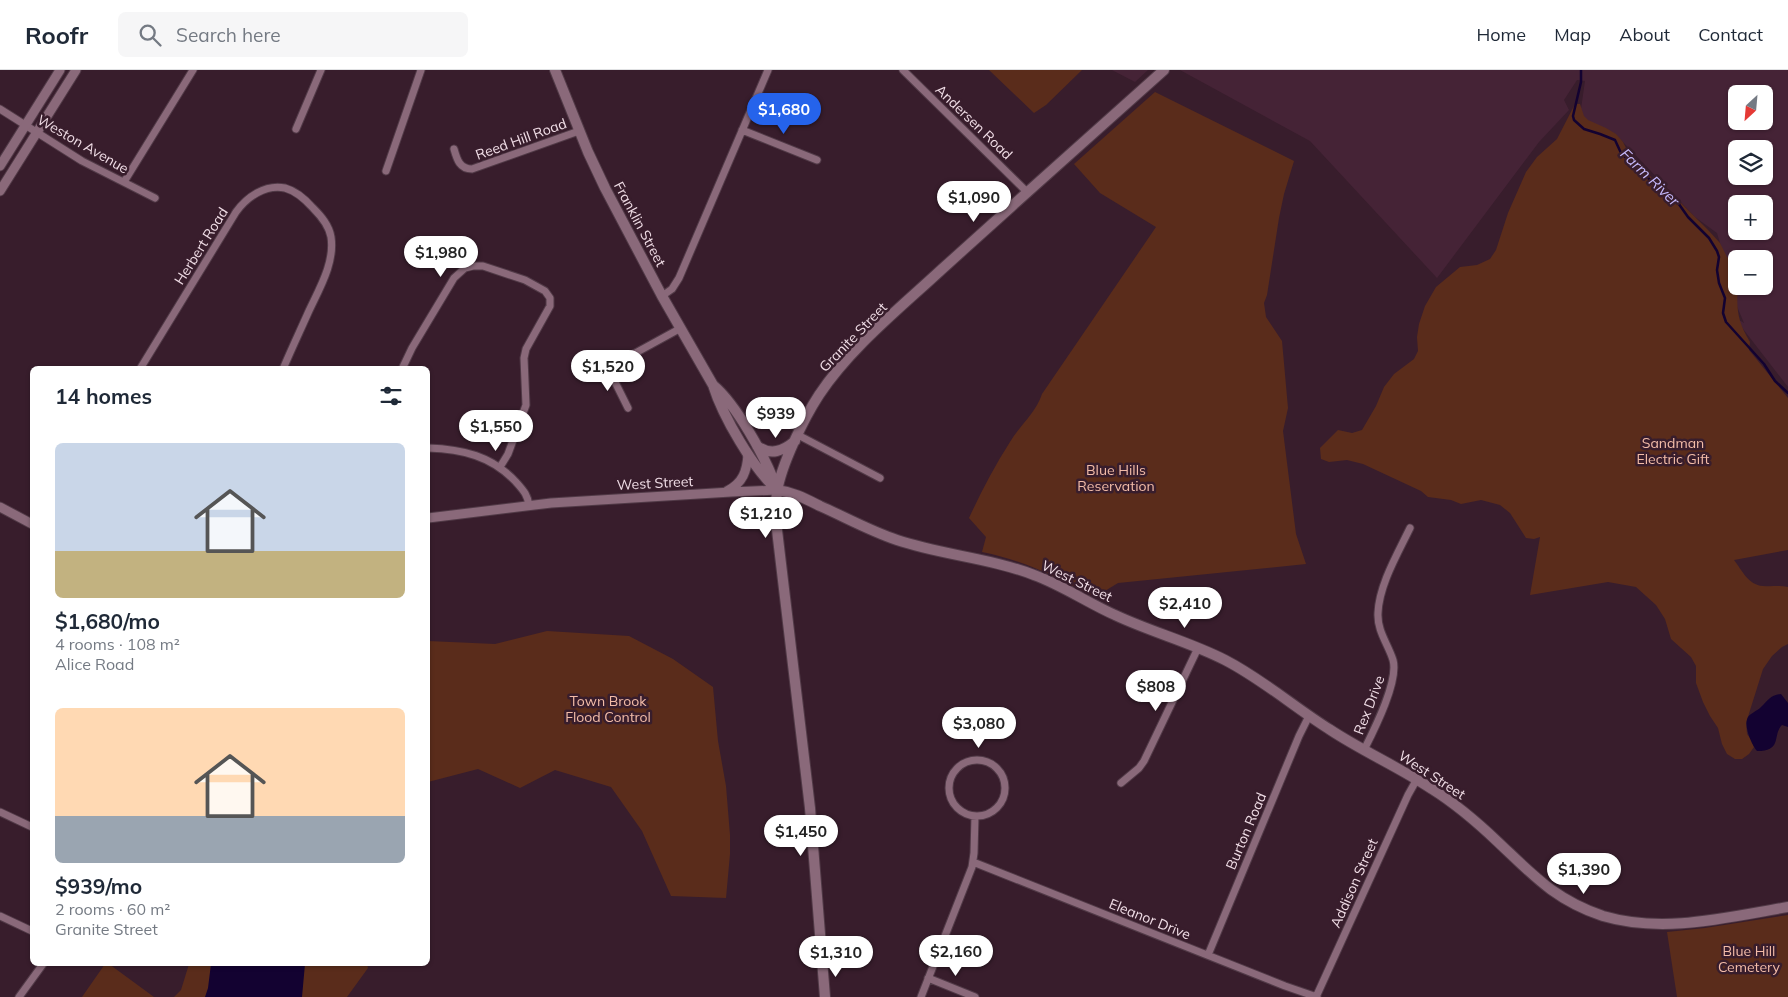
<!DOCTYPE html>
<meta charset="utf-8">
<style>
:root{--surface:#fff;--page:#f6f6f7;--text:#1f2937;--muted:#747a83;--line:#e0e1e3;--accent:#2563eb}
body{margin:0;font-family:Mulish,sans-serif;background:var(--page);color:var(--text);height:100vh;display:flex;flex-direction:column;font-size:19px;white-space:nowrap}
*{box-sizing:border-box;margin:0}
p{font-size:16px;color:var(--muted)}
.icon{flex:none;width:28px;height:28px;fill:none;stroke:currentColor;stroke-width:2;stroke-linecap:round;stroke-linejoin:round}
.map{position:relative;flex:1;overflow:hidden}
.drawer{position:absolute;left:30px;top:296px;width:400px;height:600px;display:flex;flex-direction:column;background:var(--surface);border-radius:8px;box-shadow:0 1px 4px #0004}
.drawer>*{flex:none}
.needle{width:32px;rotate:206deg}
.controls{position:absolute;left:1728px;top:15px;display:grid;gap:10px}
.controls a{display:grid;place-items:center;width:45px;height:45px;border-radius:8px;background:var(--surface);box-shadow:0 1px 4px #0004;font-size:25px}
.price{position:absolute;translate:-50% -42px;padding:0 11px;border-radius:18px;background:#fff;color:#222;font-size:16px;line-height:32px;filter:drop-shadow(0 1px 2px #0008)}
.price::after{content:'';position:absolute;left:50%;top:30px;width:15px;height:11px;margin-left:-8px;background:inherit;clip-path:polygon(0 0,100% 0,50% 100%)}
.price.current{background:var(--accent);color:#fff}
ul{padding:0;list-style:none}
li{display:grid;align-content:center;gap:10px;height:265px;padding:0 25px}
li span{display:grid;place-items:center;height:155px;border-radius:8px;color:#555}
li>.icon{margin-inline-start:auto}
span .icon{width:90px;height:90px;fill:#fffc;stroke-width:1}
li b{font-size:21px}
h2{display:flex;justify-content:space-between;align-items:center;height:60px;padding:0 25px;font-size:21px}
header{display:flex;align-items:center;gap:30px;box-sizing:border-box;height:70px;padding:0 25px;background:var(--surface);border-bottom:1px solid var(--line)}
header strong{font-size:24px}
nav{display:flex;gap:28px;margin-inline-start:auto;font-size:18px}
.search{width:350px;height:45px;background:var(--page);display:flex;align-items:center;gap:12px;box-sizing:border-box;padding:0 18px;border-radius:8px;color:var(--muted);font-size:19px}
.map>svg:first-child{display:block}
</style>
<header>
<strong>Roofr</strong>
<div class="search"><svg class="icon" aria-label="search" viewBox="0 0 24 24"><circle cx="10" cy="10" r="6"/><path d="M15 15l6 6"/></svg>Search here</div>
<nav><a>Home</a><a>Map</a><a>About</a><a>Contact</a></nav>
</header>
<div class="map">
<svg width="1788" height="927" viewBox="0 0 1788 927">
<rect width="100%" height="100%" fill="#381d2c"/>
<path fill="#452336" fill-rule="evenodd" d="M1112,0H1148L1135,12Z
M1180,0H1788V317L1740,255L1736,248L1744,253L1736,234L1723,183L1717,163L1695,147L1621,70L1580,46L1585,11L1577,10L1564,30L1569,40L1539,72L1437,208L1310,71ZM1736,24H1764V51H1736ZM1736,79H1764V106H1736ZM1736,134H1764V161H1736ZM1736,189H1764V216H1736Z"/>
<path fill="#5a2c1b" d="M989,0H1082L1046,35L1034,43Z
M1155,22L1294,91L1284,124L1279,148L1267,225L1264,233L1266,247L1282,271L1288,338L1283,361L1296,464L1306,494L1118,513L1095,527C1056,507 1026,491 982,482L986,467L969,448C981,422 994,397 1010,372C1020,355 1036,343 1042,324L1156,157L1100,123L1074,94Z
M1575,34H1580L1584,46L1588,50L1606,58L1616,64L1623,72L1627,80L1652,108L1668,120L1709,161L1720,173L1727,187L1735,196L1736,216L1738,217C1736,240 1738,252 1750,272L1749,280L1788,328V480L1734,490C1742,500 1748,515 1763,516C1772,517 1780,515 1788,517V574L1782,577L1772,586L1763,599L1746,653L1747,664L1752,671L1754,677L1749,684L1742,689H1735L1727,684L1722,674L1718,658L1710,646L1703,632L1696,613V596L1691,587L1671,569L1665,549L1656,535L1636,517L1608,512L1530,525L1540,467L1534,469L1526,468L1510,443L1500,435L1481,430L1461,434L1451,430L1428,427L1421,421L1363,394L1347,390L1329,392L1321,389L1320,378L1338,360L1352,363L1362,360L1376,336L1384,317L1394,304L1414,289L1418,281L1417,267L1419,254L1425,236L1436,217L1460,197L1477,195L1490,189L1496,180L1508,143L1526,102L1537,87L1557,69Z
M547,561L629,566L673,589L713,617L718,671L726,716L730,765V784L726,828L671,826L642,761L611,717L555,700L520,718L478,699L428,712V571L495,574Z
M1788,845V927H1677L1667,862L1705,858Z
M105,894H109L154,927H82Z
M189,894H367L368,898L347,927H174L181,920Z"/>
<path fill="#130231" d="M1781,624L1788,633V657L1782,655C1772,665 1783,681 1757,681C1752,675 1743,656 1748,647C1751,643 1757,641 1761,637C1768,631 1770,625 1781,624Z
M211,894H305L302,927H205L208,918Z"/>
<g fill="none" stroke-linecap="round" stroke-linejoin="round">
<path stroke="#130231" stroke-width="2.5" d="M1581,0V12L1573,46L1574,50L1584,59L1600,64L1615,70L1621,83L1659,118L1676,130L1688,147L1709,168L1717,181L1719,187L1717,200L1719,213L1725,228L1723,243L1726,252L1764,294L1775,311L1788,323"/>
<g stroke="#513a47" stroke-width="9">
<path id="minor" d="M903,0L1027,122
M0,39L82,91L155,128
M296,59L321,0
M742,60L817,90
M454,79C457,90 460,99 472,99L579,61
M386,101L421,0
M124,112L193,0
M662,226L672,219L679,208L768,0
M140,299L236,142C247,127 265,114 285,118C296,121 305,129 313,138C321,146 329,155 331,167C335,193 319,219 308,243C300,261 291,280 283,299
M402,299L412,278L454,208L465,198L473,196H483L525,210L545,221L550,228V236L526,279L524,288L526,335L508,384L500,397
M628,338L608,298L681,258
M798,365L880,408
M428,378C462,379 492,386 516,412C523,420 528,425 529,436
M1364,680C1374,660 1399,611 1393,590C1388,574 1377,561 1378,543C1379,515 1398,483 1410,458
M949 718a28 28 0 1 1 56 0a28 28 0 1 1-56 0Z
M1121,713L1139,698L1144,691L1198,578
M0,742L32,757
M973,792L1285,916L1317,927
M0,846L32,861
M1208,885L1299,666L1309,646
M928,908L975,927
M19,927L43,894
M921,927L972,797L974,783L975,746
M1316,927L1408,725L1417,709"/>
</g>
<g stroke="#513a47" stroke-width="11">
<path id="tertiary" d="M0,96L60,0
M0,121L76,0
M727,421C743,413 747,401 748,384
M0,437L32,454
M428,448L551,433L731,422L777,420"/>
</g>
<g stroke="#513a47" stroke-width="12">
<path id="secondary" d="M555,0L588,82L605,118L662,226L713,315C723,347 753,398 777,420
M713,315C736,334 766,388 776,417
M757,376C771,386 783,381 795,371
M777,420C793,422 806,429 820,436C845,447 870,461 897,470C942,485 990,488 1034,505C1062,515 1088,533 1115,545C1151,562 1190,572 1225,590C1262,609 1294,637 1329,659C1362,681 1399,697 1432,719C1456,734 1478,753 1498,772C1533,805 1555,830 1603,846C1664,864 1728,847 1788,837
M825,927L810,738L777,460C777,447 775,434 777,422C781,395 804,348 819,325C850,278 900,238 941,200C1015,133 1089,67 1164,0"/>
</g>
<use href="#minor" stroke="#8a697a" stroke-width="7"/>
<use href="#tertiary" stroke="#8a697a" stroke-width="9"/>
<use href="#secondary" stroke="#8a697a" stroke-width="10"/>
</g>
<g text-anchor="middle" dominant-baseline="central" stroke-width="5" stroke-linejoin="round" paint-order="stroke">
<g font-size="14" fill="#f1dee7" stroke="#381d2c">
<text transform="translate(974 52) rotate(44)">Andersen Road</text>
<text transform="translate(521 69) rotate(-20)">Reed Hill Road</text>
<text transform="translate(83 74) rotate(30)">Weston Avenue</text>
<text transform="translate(640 154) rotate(62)">Franklin Street</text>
<text transform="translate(201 176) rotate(-58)">Herbert Road</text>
<text transform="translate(853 267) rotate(-46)">Granite Street</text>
<text transform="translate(655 413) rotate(-3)">West Street</text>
<text transform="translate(1077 511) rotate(26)">West Street</text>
<text transform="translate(1369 635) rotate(-69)">Rex Drive</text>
<text transform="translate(1432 705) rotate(33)">West Street</text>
<text transform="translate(1246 761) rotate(-67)">Burton Road</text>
<text transform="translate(1354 813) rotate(-66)">Addison Street</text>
<text transform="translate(1150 849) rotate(22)">Eleanor Drive</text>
</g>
<g font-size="14" fill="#f3bca8" stroke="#381d2c">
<text x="1673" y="373">Sandman<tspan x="1673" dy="16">Electric Gift</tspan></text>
<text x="1116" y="400">Blue Hills<tspan x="1116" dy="16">Reservation</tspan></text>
<text x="608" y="631">Town Brook<tspan x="608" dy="16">Flood Control</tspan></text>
<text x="1749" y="881">Blue Hill<tspan x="1749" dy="16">Cemetery</tspan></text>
</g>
<g font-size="15" font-style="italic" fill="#c5b9fc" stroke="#381d2c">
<text transform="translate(1650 107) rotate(44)">Farm River</text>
</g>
</g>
</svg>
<div class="controls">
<a><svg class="needle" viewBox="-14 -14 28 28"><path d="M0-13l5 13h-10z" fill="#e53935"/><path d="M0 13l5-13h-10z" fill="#747a83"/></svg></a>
<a><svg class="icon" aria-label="layers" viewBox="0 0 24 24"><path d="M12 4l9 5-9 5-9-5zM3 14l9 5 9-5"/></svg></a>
<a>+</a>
<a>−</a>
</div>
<b class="price current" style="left:784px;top:65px">$1,680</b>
<b class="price" style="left:974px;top:153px">$1,090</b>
<b class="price" style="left:441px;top:208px">$1,980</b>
<b class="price" style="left:608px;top:322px">$1,520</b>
<b class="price" style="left:776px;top:369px">$939</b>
<b class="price" style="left:496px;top:382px">$1,550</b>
<b class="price" style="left:766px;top:469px">$1,210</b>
<b class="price" style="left:1185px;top:559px">$2,410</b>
<b class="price" style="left:1156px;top:642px">$808</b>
<b class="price" style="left:979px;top:679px">$3,080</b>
<b class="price" style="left:801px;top:787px">$1,450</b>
<b class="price" style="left:1584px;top:825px">$1,390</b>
<b class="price" style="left:956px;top:907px">$2,160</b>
<b class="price" style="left:836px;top:908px">$1,310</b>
<section class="drawer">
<h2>14 homes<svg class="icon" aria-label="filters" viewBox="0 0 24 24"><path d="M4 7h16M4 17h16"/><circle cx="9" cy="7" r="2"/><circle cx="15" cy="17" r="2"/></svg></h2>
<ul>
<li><span style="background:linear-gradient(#c9d6e8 70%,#c2b280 0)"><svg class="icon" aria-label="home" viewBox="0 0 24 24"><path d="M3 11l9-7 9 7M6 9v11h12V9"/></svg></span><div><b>$1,680/mo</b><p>4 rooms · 108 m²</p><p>Alice Road</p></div></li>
<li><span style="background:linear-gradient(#ffd9b3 70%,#9aa5b1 0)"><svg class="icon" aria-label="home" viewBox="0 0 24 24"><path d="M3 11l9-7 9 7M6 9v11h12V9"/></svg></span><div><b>$939/mo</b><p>2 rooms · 60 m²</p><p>Granite Street</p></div></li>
</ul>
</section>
</div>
